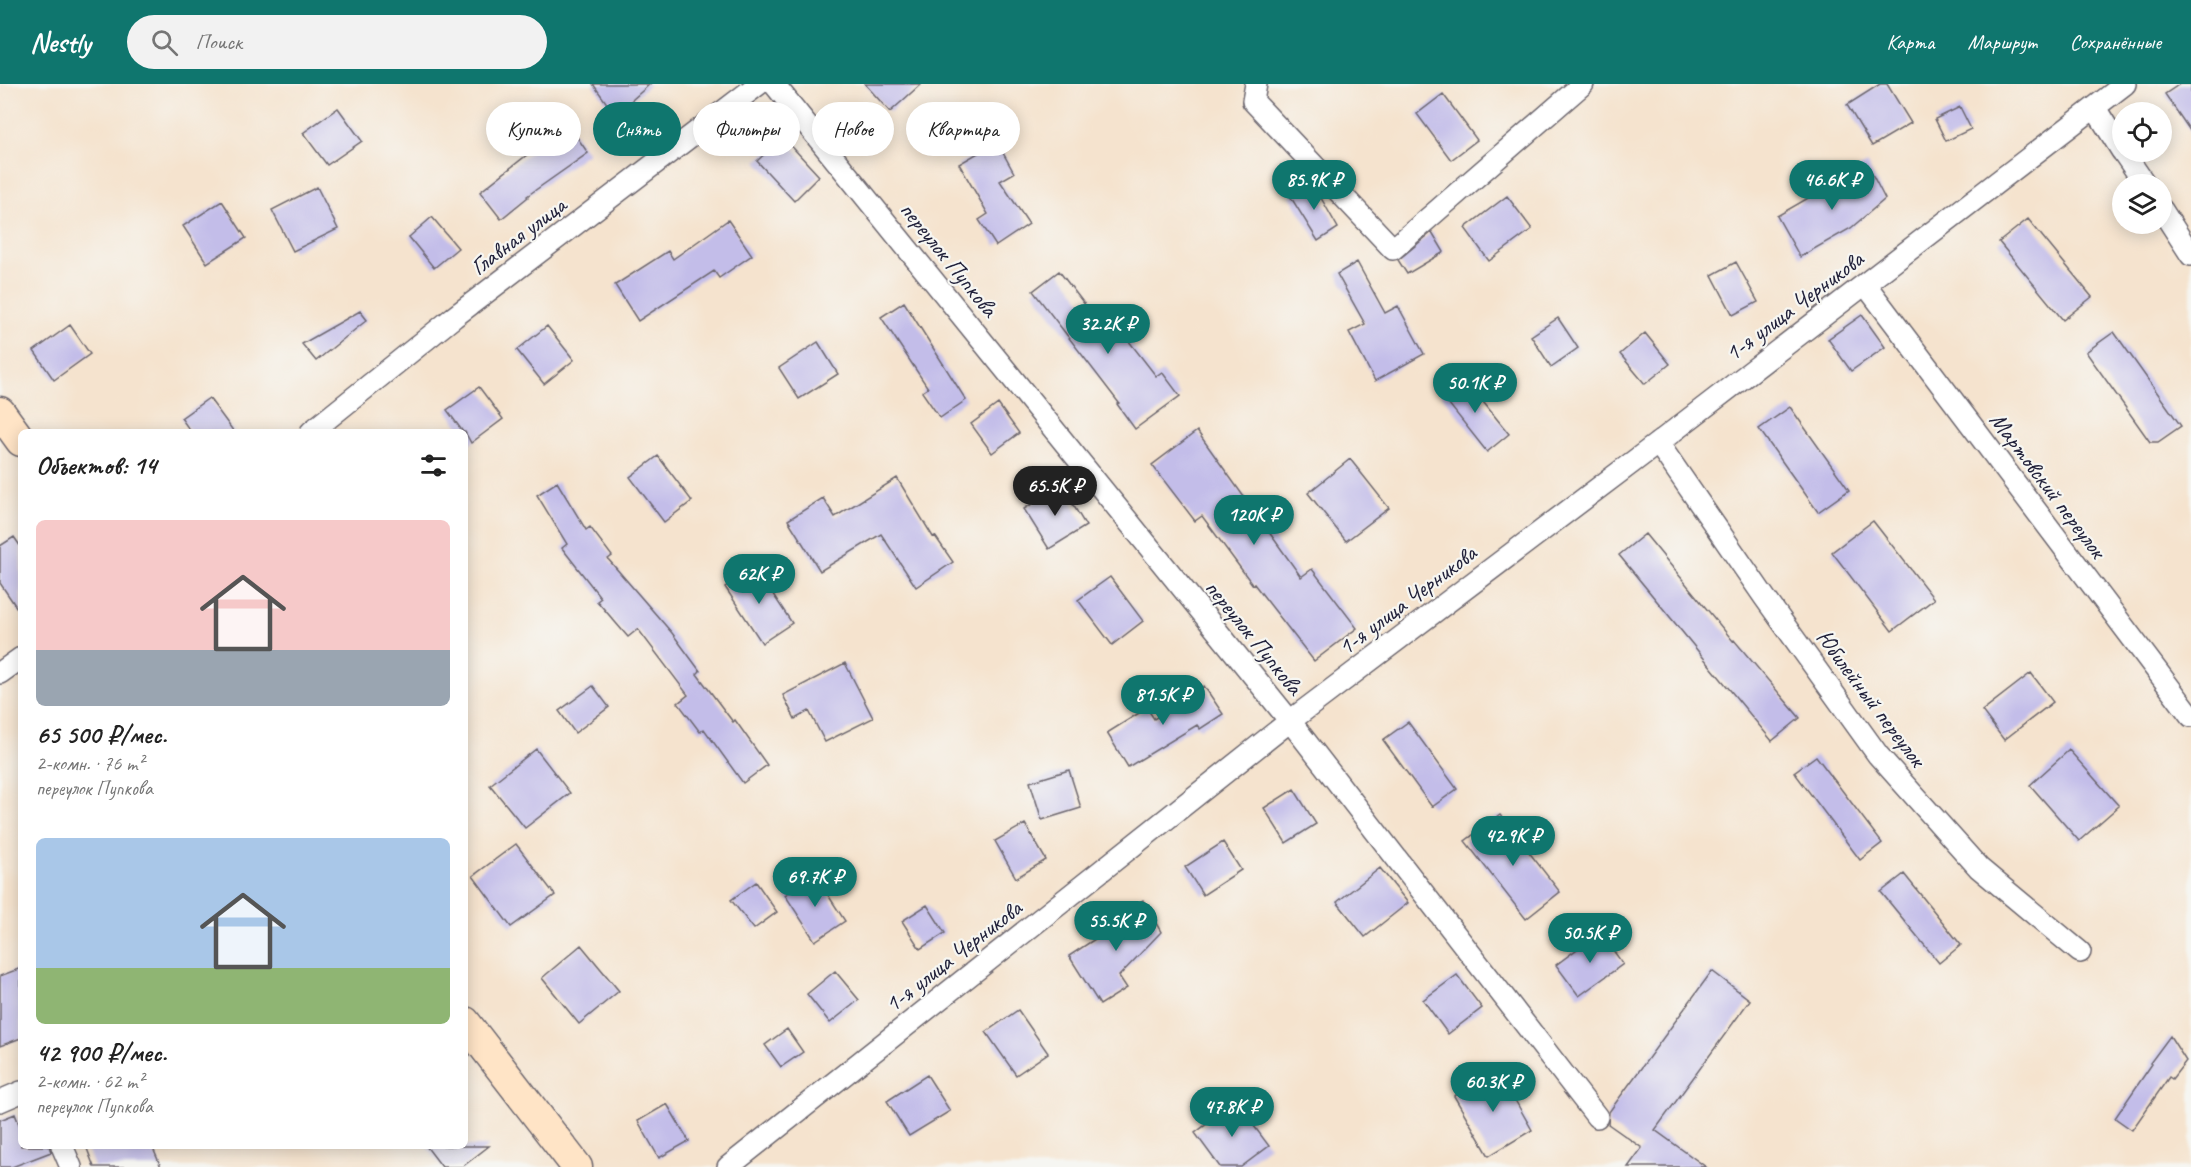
<!DOCTYPE html>
<html lang="ru">
<meta charset="utf-8">
<style>
:root{--surface:#fff;--page:#f2f2f2;--text:#222;--muted:#767676;--accent:#0f766e}
body{margin:0;font-family:Caveat,sans-serif;background:var(--page);color:var(--text);height:100vh;display:flex;flex-direction:column;font-size:22px;white-space:nowrap}
*{box-sizing:border-box;margin:0}
p{font-size:20px;color:var(--muted)}
.icon{flex:none;width:33px;height:33px;fill:none;stroke:currentColor;stroke-width:2;stroke-linecap:round;stroke-linejoin:round}
.map{position:relative;flex:1;overflow:hidden}
.side{position:absolute;left:18px;top:345px;width:450px;height:720px;display:flex;flex-direction:column;background:var(--surface);border-radius:9px;box-shadow:0 3px 15px #0003}
.side>*{flex:none}
.top-card{position:absolute;left:486px;top:18px;width:570px;height:54px;display:flex;gap:12px}
.buttons{position:absolute;left:2112px;top:18px;display:grid;gap:12px}
.buttons a{display:grid;place-items:center;width:60px;height:60px;border-radius:50%;background:var(--surface);box-shadow:0 3px 15px #0003;font-size:30px}
.price{position:absolute;translate:-50% -51px;padding:0 14px;border-radius:21px;background:var(--accent);color:#fff;font-size:20px;line-height:39px;filter:drop-shadow(0 2px 3px #0008)}
.price::after{content:'';position:absolute;left:50%;top:36px;width:18px;height:14px;margin-left:-9px;background:inherit;clip-path:polygon(0 0,100% 0,50% 100%)}
.price.current{background:#222;color:#fff}
ul{padding:0;list-style:none}
li{display:grid;align-content:center;gap:12px;height:318px;padding:0 18px}
li span{display:grid;place-items:center;height:186px;border-radius:9px;color:#555}
li>.icon{margin-inline-start:auto}
span .icon{width:108px;height:108px;fill:#fffc;stroke-width:1}
li b{font-size:26px}
h2{display:flex;justify-content:space-between;align-items:center;height:72px;padding:0 18px;font-size:26px}
.pill{padding:0 21px;border-radius:27px;background:var(--surface);box-shadow:0 3px 15px #0003;font-size:21px;line-height:54px}
.pill.current{background:var(--accent);color:#fff}
header{display:flex;align-items:center;gap:36px;box-sizing:border-box;height:84px;padding:0 30px;background:var(--accent);color:#fff}
header strong{font-size:28px}
nav{display:flex;gap:33px;margin-inline-start:auto;font-size:21px}
.search{width:420px;height:54px;background:var(--page);display:flex;align-items:center;gap:15px;box-sizing:border-box;padding:0 21px;border-radius:33px;color:var(--muted);font-size:22px}
.map>svg:first-child{display:block}
</style>
<header>
<strong>Nestly</strong>
<div class="search"><svg class="icon" aria-label="search" viewBox="0 0 24 24"><circle cx="10" cy="10" r="6"/><path d="M15 15l6 6"/></svg>Поиск</div>
<nav><a>Карта</a><a>Маршрут</a><a>Сохранённые</a></nav>
</header>
<div class="map">
<svg width="2191" height="1083" viewBox="0 0 2191 1083">
<rect width="100%" height="100%" fill="#f6f6f2"/>
<filter id="ink" filterUnits="userSpaceOnUse"><feTurbulence type="fractalNoise" baseFrequency=".0167" numOctaves="2"/><feDisplacementMap in="SourceGraphic" scale="12" xChannelSelector="R" yChannelSelector="G"/><feConvolveMatrix kernelMatrix="1 2 1 2 8 2 1 2 1" color-interpolation-filters="sRGB"/></filter>
<filter id="wash" filterUnits="userSpaceOnUse"><feTurbulence type="fractalNoise" baseFrequency=".008" numOctaves="4" result="noise"/><feDisplacementMap in="SourceGraphic" scale="24" xChannelSelector="R" yChannelSelector="G"/><feGaussianBlur stdDeviation="1.35" result="paint"/><feColorMatrix in="noise" values="0 0 0 0 0 0 0 0 0 0 0 0 0 0 0 0 0 1.4 0 .05"/><feComposite in="paint" operator="in"/></filter>
<g filter="url(#wash)">
<rect width="100%" height="100%" fill="#f5e3ce"/>
<g id="blocks">
<path fill="#c3bde9" d="M593,0H650L615,31Z
M865,0H921L890,28Z
M1880,0H1887L1911,39L1872,62L1847,21Z
M2180,0H2191V48L2165,10Z
M1443,10L1477,56L1451,76L1417,30Z
M1960,23L1971,45L1946,57L1935,35Z
M338,24L362,57L327,81L303,49Z
M563,33L588,69L527,112L528,113L501,135L480,108L533,66L527,58Z
M783,53L819,92L794,117L757,77Z
M997,58L1014,89L1000,97L1029,140L996,162L979,136L988,130L959,80Z
M1867,80L1885,115L1851,144L1800,173L1777,132Z
M1312,98L1338,144L1318,157L1290,112Z
M317,103L338,145L293,167L272,126Z
M1507,112L1532,145L1489,177L1465,144Z
M222,117L246,154L207,179L183,142Z
M432,133L458,164L434,184L409,153Z
M2028,135L2092,213L2063,236L1999,158Z
M728,136L752,171L719,194L714,187L638,237L615,201L668,167L673,175Z
M1432,148L1444,168L1407,190L1398,176Z
M1357,178L1385,229L1398,222L1424,270L1375,297L1349,248L1365,240L1337,190Z
M1736,178L1758,218L1733,231L1712,191Z
M1059,187L1115,260L1125,252L1156,292L1162,288L1180,312L1135,345L1117,320L1119,319L1033,207Z
M904,218L966,316L940,334L922,308L928,304L881,233Z
M360,227L367,236L316,277L302,260Z
M1862,231L1885,263L1851,287L1828,255Z
M1558,234L1578,264L1551,283L1531,252Z
M70,241L90,270L54,296L34,267Z
M547,242L574,276L544,300L517,266Z
M2114,248L2181,342L2158,358H2150L2086,268Z
M1645,249L1670,280L1645,300L1620,270Z
M818,258L838,290L799,315L779,284Z
M1463,293L1509,350L1487,368L1441,310Z
M479,303L503,335L471,359L465,348H463L447,326Z
M209,314L234,348H191L181,334Z
M998,320L1019,349L992,369L971,340Z
M1790,323L1849,406L1818,428L1759,345Z
M1197,347L1301,493L1312,485L1357,544L1314,577L1254,500L1253,501L1202,432L1195,437L1152,381Z
M658,372L692,417L664,438L630,393Z
M1350,375L1389,424L1346,457L1308,409Z
M897,394L933,453L935,452L953,478L916,503L881,450L820,487L788,436L823,414L835,433Z
M557,398L586,446L590,443L612,472L608,475L672,549L700,587L697,590L733,638L735,636L767,681L743,699L704,645L700,648L678,619L688,611L638,545L628,553L597,517L601,514L562,464L567,460L537,411Z
M1061,401L1086,442L1049,465L1024,425Z
M1873,437L1934,515L1892,547L1832,468Z
M1645,450L1733,557L1734,556L1800,634L1772,657L1619,471Z
M14,453L21,463V530L0,499V462Z
M755,483L792,539L762,559L725,503Z
M1110,493L1143,537L1112,561L1078,516Z
M845,579L873,634L825,658L809,627L795,635L783,611Z
M2031,589L2053,618L2004,656L1982,627Z
M593,602L609,623L575,649L559,627Z
M1204,602L1223,630L1200,645L1197,641L1128,683L1107,649L1147,624L1154,635Z
M1408,638L1457,705L1432,723L1383,656Z
M536,665L570,709L525,744L490,701Z
M2069,666L2119,722L2079,757L2030,701Z
M1816,672L1882,759L1860,776L1794,688Z
M1069,686L1081,724L1042,736L1030,698Z
M1294,705L1316,740L1286,759L1264,724Z
M1500,731L1560,808L1526,835L1465,757Z
M1025,740L1046,776L1016,794L995,757Z
M1223,758L1241,786L1203,811L1185,783Z
M516,760L555,811L511,843L473,792Z
M1380,784L1408,819L1365,853L1337,818Z
M1904,790L1961,861L1939,879L1881,808Z
M815,791L845,837L815,857L785,811Z
M756,798L777,828L754,845L731,816Z
M1143,816L1161,848L1119,892L1127,904L1100,921L1069,872L1121,838L1116,831Z
M927,821L945,849L920,865L902,837Z
M1600,848L1623,880L1579,912L1556,881Z
M581,861L619,907L579,940L542,894Z
M21,884V954L0,962V892Z
M835,887L859,916L830,939L807,910Z
M1712,887L1750,916L1655,1046L1706,1083H1628L1642,1064L1608,1040L1609,1028Z
M1457,891L1482,924L1448,950L1423,916Z
M1018,926L1048,969L1016,991L986,948Z
M787,945L803,968L781,983L765,961Z
M2170,952L2186,977L2172,995L2169,993L2132,1046L2115,1034L2152,980L2150,979Z
M1498,986L1532,1046L1489,1072L1454,1012Z
M927,991L950,1027L909,1052L887,1017Z
M1236,1018L1269,1062L1241,1083H1220L1195,1049Z
M667,1020L689,1057L659,1074L638,1037Z
M15,1030L21,1045V1062H49L51,1068L12,1083H0V1036Z
M86,1062H152L161,1083H94Z
M426,1062H489L462,1083H442Z"/>
</g>
</g>
<g filter="url(#ink)">
<use href="#blocks" fill-opacity="0" stroke="#6c666e" stroke-width="1.5"/>
<g fill="none" stroke-linecap="round" stroke-linejoin="round">
<g stroke="#6c666e" stroke-width="24">
<path id="street" d="M774,0L1290,637L1597,1033
M1256,0L1253,17L1393,165L1583,0
M2095,24L2122,67
M2123,68L2145,100
M2162,126L2191,171
M1865,200L2191,632
M311,348L454,233L759,0
M1658,359L1765,514L1878,671L1979,784L2080,868
M0,589L21,574
M0,1017L21,1008
M62,1062L71,1083
M728,1083L1290,637L1658,359L2125,0"/>
</g>
<g stroke="#6c666e" stroke-width="33">
<path id="secondary" d="M0,328L21,357
M465,938L577,1083"/>
</g>
<use href="#street" stroke="#fff" stroke-width="21"/>
<use href="#secondary" stroke="#ffe4c6" stroke-width="30"/>
</g>
</g>
<g text-anchor="middle" dominant-baseline="central" stroke-width="4.5" stroke-linejoin="round" paint-order="stroke">
<g font-size="24" fill="#22223b" stroke="#f6f6f2">
<text transform="translate(518 152) rotate(-37)">Главная улица</text>
<text transform="translate(949 175) rotate(51)">переулок Пупкова</text>
<text transform="translate(1794 222) rotate(-37)">1-я улица Черникова</text>
<text transform="translate(2048 401) rotate(53)">Мартовский переулок</text>
<text transform="translate(1407 516) rotate(-37)">1-я улица Черникова</text>
<text transform="translate(1254 553) rotate(51)">переулок Пупкова</text>
<text transform="translate(1871 614) rotate(53)">Юбилейный переулок</text>
<text transform="translate(953 872) rotate(-38)">1-я улица Черникова</text>
</g>
</g>
</svg>
<div class="buttons">
<a><svg class="icon" aria-label="locate" viewBox="0 0 24 24"><circle cx="12" cy="12" r="6"/><path d="M12 2v4M12 18v4M2 12h4M18 12h4"/></svg></a>
<a><svg class="icon" aria-label="layers" viewBox="0 0 24 24"><path d="M12 4l9 5-9 5-9-5zM3 14l9 5 9-5"/></svg></a>
</div>
<b class="price" style="left:1314px;top:127px">85.9K ₽</b>
<b class="price" style="left:1832px;top:127px">46.6K ₽</b>
<b class="price" style="left:1108px;top:271px">32.2K ₽</b>
<b class="price" style="left:1475px;top:330px">50.1K ₽</b>
<b class="price current" style="left:1055px;top:433px">65.5K ₽</b>
<b class="price" style="left:1254px;top:462px">120K ₽</b>
<b class="price" style="left:759px;top:521px">62K ₽</b>
<b class="price" style="left:1163px;top:642px">81.5K ₽</b>
<b class="price" style="left:1513px;top:783px">42.9K ₽</b>
<b class="price" style="left:815px;top:824px">69.7K ₽</b>
<b class="price" style="left:1116px;top:868px">55.5K ₽</b>
<b class="price" style="left:1590px;top:880px">50.5K ₽</b>
<b class="price" style="left:1493px;top:1029px">60.3K ₽</b>
<b class="price" style="left:1232px;top:1054px">47.8K ₽</b>
<div class="top-card">
<a class="pill">Купить</a>
<a class="pill current">Снять</a>
<a class="pill">Фильтры</a>
<a class="pill">Новое</a>
<a class="pill">Квартира</a>
</div>
<section class="side">
<h2>Объектов: 14<svg class="icon" aria-label="filters" viewBox="0 0 24 24"><path d="M4 7h16M4 17h16"/><circle cx="9" cy="7" r="2"/><circle cx="15" cy="17" r="2"/></svg></h2>
<ul>
<li><span style="background:linear-gradient(#f6c9c9 70%,#9aa5b1 0)"><svg class="icon" aria-label="home" viewBox="0 0 24 24"><path d="M3 11l9-7 9 7M6 9v11h12V9"/></svg></span><div><b>65 500 ₽/мес.</b><p>2-комн. · 76 m²</p><p>переулок Пупкова</p></div></li>
<li><span style="background:linear-gradient(#a9c7e8 70%,#8fb573 0)"><svg class="icon" aria-label="home" viewBox="0 0 24 24"><path d="M3 11l9-7 9 7M6 9v11h12V9"/></svg></span><div><b>42 900 ₽/мес.</b><p>2-комн. · 62 m²</p><p>переулок Пупкова</p></div></li>
</ul>
</section>
</div>
